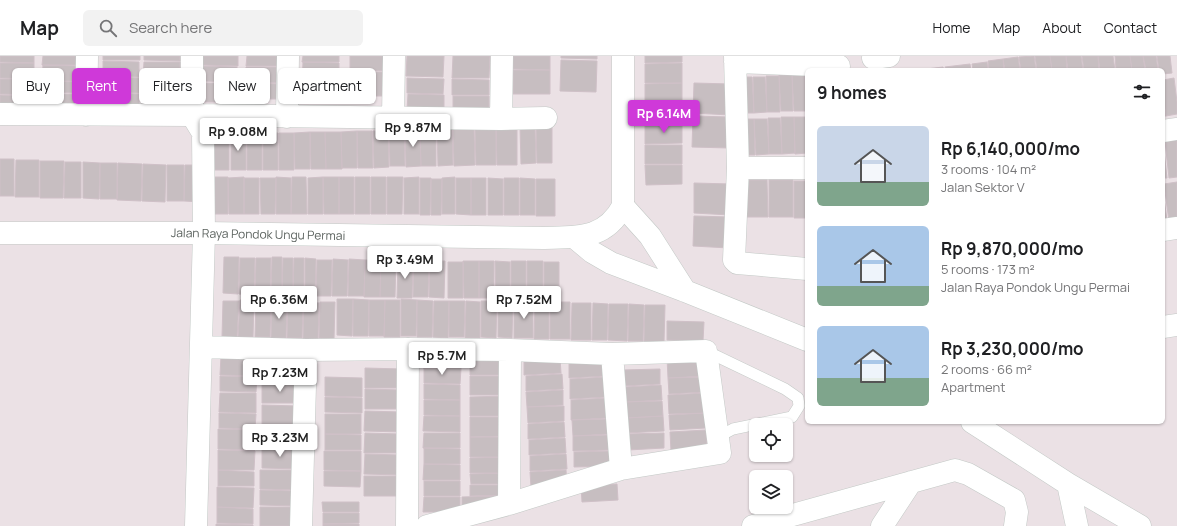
<!DOCTYPE html>
<meta charset="utf-8">
<style>
:root{--surface:#fff;--page:#f2f2f2;--text:#202124;--muted:#757577;--line:#e0e0e0;--accent:#cf39d9}
body{margin:0;font-family:Manrope,sans-serif;background:var(--page);color:var(--text);height:100vh;display:flex;flex-direction:column;font-size:15px;white-space:nowrap}
*{box-sizing:border-box;margin:0}
p{font-size:13px;color:var(--muted)}
.icon{flex:none;width:22px;height:22px;fill:none;stroke:currentColor;stroke-width:2;stroke-linecap:round;stroke-linejoin:round}
.map{position:relative;flex:1;overflow:hidden}
.drawer{position:absolute;left:805px;top:12px;width:360px;height:356px;display:flex;flex-direction:column;background:var(--surface);border-radius:6px;box-shadow:0 1px 3px #0004}
.drawer>*{flex:none}
.hud{position:absolute;left:12px;top:12px;width:380px;height:36px;display:flex;gap:8px}
.tools{position:absolute;left:749px;top:362px;display:grid;gap:8px}
.tools a{display:grid;place-items:center;width:44px;height:44px;border-radius:6px;background:var(--surface);box-shadow:0 1px 3px #0004;font-size:20px}
.price{position:absolute;translate:-50% -34px;padding:0 9px;border-radius:4px;background:#fff;color:#222;font-size:13px;line-height:26px;filter:drop-shadow(0 1px 2px #0008)}
.price::after{content:'';position:absolute;left:50%;top:24px;width:12px;height:9px;margin-left:-6px;background:inherit;clip-path:polygon(0 0,100% 0,50% 100%)}
.price.selected{background:var(--accent);color:#fff}
ul{padding:0;list-style:none}
li{display:flex;align-items:center;gap:12px;height:100px;padding:0 12px}
li span{display:grid;place-items:center;flex:none;width:112px;height:80px;border-radius:6px;color:#555}
li>.icon{margin-inline-start:auto}
span .icon{width:48px;height:48px;fill:#fffc;stroke-width:1}
li b{font-size:17px}
h2{display:flex;justify-content:space-between;align-items:center;height:48px;padding:0 12px;font-size:17px}
.tag{padding:0 14px;border-radius:6px;background:var(--surface);box-shadow:0 1px 3px #0004;font-size:14px;line-height:36px}
.tag.selected{background:var(--accent);color:#fff}
header{display:flex;align-items:center;gap:24px;box-sizing:border-box;height:56px;padding:0 20px;background:var(--surface);border-bottom:1px solid var(--line)}
header strong{font-size:19px}
nav{display:flex;gap:22px;margin-inline-start:auto;font-size:14px}
.search{width:280px;height:36px;background:var(--page);display:flex;align-items:center;gap:10px;box-sizing:border-box;padding:0 14px;border-radius:6px;color:var(--muted);font-size:15px}
.map>svg:first-child{display:block}
</style>
<header>
<strong>Map</strong>
<div class="search"><svg class="icon" aria-label="search" viewBox="0 0 24 24"><circle cx="10" cy="10" r="6"/><path d="M15 15l6 6"/></svg>Search here</div>
<nav><a>Home</a><a>Map</a><a>About</a><a>Contact</a></nav>
</header>
<div class="map">
<svg width="1177" height="470" viewBox="0 0 1177 470">
<rect width="100%" height="100%" fill="#ebe1e5"/>
<path fill="#c7bec1" stroke="#cfc0c7" d="M0,0H34V7L0,6Z
M43,0H79V9H42Z
M103,0H140V4H103Z
M144,0H180V5L144,4Z
M201,0H238V10L202,9Z
M247,0H283V10H246Z
M303,0H339V6H302Z
M350,0H387V15L350,14Z
M407,0H444L443,21L406,20Z
M453,0H490L489,22H452Z
M513,0H550V14L513,13Z
M561,0H597V3L561,2Z
M645,0H682V6L645,7Z
M1034,0L1036,14H1021L1019,1Z
M1035,0H1050L1052,14H1037Z
M1050,0H1066L1067,14H1052Z
M1066,0H1081L1083,14H1068Z
M1082,0H1098L1099,14H1084Z
M1098,0H1113L1115,14H1100Z
M1115,0H1130L1132,14H1116Z
M1130,0H1143L1145,14H1132Z
M1143,0H1156L1158,14H1146Z
M1157,0H1170L1172,17L1163,18V14H1159Z
M1018,1L1020,14H1005L1003,3Z
M1003,3L1004,14H989L988,5Z
M561,4L597,5L596,36L560,35Z
M103,5L139,6V21L103,20Z
M144,6H180V22L143,21Z
M303,6L339,7V31L302,30Z
M987,6L988,14H973L972,8Z
M0,7H34V23L0,22Z
M682,7V27H645V8Z
M970,8L971,14H946L945,11Z
M43,9L79,10V25H42Z
M201,10L237,11V26L201,25Z
M246,11H282V27L246,26Z
M943,11L944,14H918Z
M513,14H550V38H513Z
M349,16H386V40H349Z
M779,19H792L793,55H781Z
M792,19H805L806,55H794Z
M805,19H807V55Z
M766,20H779L780,56H767Z
M103,21L140,22L139,37L103,36Z
M739,21H752L754,57H741Z
M753,21H765L767,56L754,57Z
M144,22L180,23V38L144,37Z
M407,22L444,23L443,38L407,37Z
M1174,22L1177,46V58L1166,60L1163,39V24Z
M0,23H34V39L0,38Z
M452,23L489,24V39H452Z
M43,25L78,26V37L43,36Z
M200,27H237V46H200Z
M246,27L283,28V43H246Z
M682,27V47H645V28Z
M694,27L730,28V59L693,57Z
M303,31L339,32V47H303Z
M103,37L139,38V53H102Z
M42,38H78V50L42,49Z
M143,38H180V54L143,53Z
M408,38L444,39V54H407Z
M0,39L33,40V51L0,50Z
M453,40H489V55H453Z
M1163,42L1166,60H1163Z
M645,48H682V67L645,68Z
M693,60L730,61L729,92L692,91Z
M781,61H794L795,97L782,98Z
M794,61H807V97L795,98Z
M768,62H780L782,98H769Z
M741,63H754L755,99H742Z
M754,63H767L769,98L756,99Z
M682,68V87L645,88V69Z
M536,70H552V107H537Z
M520,71H535L536,107L521,108Z
M474,72L475,109L454,110L453,73Z
M496,72V109H476L475,73Z
M496,72H517V109H497Z
M420,73H436V110H421Z
M437,73H452L453,109L438,110Z
M389,74H404L405,110H390Z
M405,74H420L421,110L406,111Z
M357,75V112H342L341,76Z
M357,75H372L373,112H358Z
M373,75H388L389,111L374,112Z
M310,76V113H295L294,77Z
M310,76H325L326,113H311Z
M325,76H341L342,113H326Z
M214,77H229V114H214Z
M231,77H246V114H231Z
M247,77H262V114H247Z
M263,77H278V114H263Z
M279,77H294V114H279Z
M1177,83V121L1169,122L1165,85Z
M1163,86L1167,122H1163Z
M645,89H682V108H645Z
M0,103H14V140H0Z
M16,104H39V141H15Z
M40,105H64L63,142H40Z
M65,106H81V142H64Z
M83,106L100,107L99,143L83,142Z
M100,107H117V143H100Z
M118,107L142,108L141,145L117,144Z
M143,108L166,109L165,146L142,145Z
M167,109H184V145H167Z
M185,109H201V146L184,145Z
M645,109H682V128L646,129Z
M212,121H228V158H213Z
M244,121V158H229L228,122Z
M276,121L291,122V158H276Z
M292,121H306L307,158H291Z
M323,121V158H308V122Z
M323,121H339V158H324Z
M339,121H354V158H339Z
M355,121H370V158H355Z
M371,121H386V158H371Z
M387,121H403L402,158H387Z
M419,121V158H404V122Z
M455,121V158H442V122Z
M244,122H259V158H244Z
M260,122H276L275,158H261Z
M420,122H431L430,159H420Z
M456,122H471V159L456,158Z
M471,122H486V159H471Z
M488,122L503,123V159H488Z
M504,122H519V159H504Z
M520,122L535,123V159H520Z
M431,123H442L441,159H431Z
M536,123H555V160H536Z
M743,124H767L768,161H744Z
M769,124H793V161H769Z
M794,125H807V162H794Z
M1177,126V163L1169,165L1164,128Z
M694,127L731,128L730,159L694,157Z
M1163,136L1167,164L1163,165Z
M694,160L730,161L729,192L693,190Z
M224,201H239L238,238L223,237Z
M272,201H282V238H271Z
M240,202H255L254,239L239,238Z
M256,202H271L270,239L255,238Z
M283,202H293V238H282Z
M294,202H304V239L293,238Z
M305,202L316,203L315,239H305Z
M333,203L348,204L347,240H332Z
M349,203L365,204L364,240H348Z
M317,204H332L331,240H316Z
M365,204H381L380,241H364Z
M381,204H396L395,241H380Z
M398,205H413L412,242H397Z
M414,205H429L428,241H413Z
M430,205H445L444,242L429,241Z
M463,205H479V242H464Z
M479,205H494V242H479Z
M495,205L510,206V242H496Z
M511,205H526V242H511Z
M527,205H543V242H527Z
M448,206H463V242H448Z
M544,206H559V242L544,243Z
M337,243H353L352,280L337,279Z
M353,243L369,244L368,280H353Z
M401,243L417,244L416,280H401Z
M240,244L254,245L253,281H238Z
M256,244L271,245L270,281H255Z
M369,244H385L384,280H369Z
M385,244H400V281H384Z
M417,244L433,245L432,281H417Z
M223,245H239L237,282L222,281Z
M272,245L287,246L286,282H271Z
M288,245L303,246L302,282H287Z
M434,245H449L448,282L433,281Z
M449,245H465L464,281H449Z
M466,245L480,246V282H465Z
M481,245H497L496,282L481,281Z
M498,245H513L512,282L498,281Z
M514,245H533V282H514Z
M304,246L319,247L318,283H303Z
M320,246H335L334,283L319,282Z
M535,246H549V283H534Z
M550,246H570V283H550Z
M572,247H591V284H571Z
M593,247L608,248L607,284H592Z
M609,248H628L627,285L608,284Z
M629,248L644,249L643,285H628Z
M645,249H665L664,286L644,285Z
M667,265L704,266L703,285L667,284Z
M423,296H460V311L423,312Z
M507,299V319H470V300Z
M221,300L257,301V320L220,319Z
M605,300L606,320L569,322V302Z
M704,300V320L668,322L667,302Z
M560,302L561,317L524,319V304Z
M263,306H299V326H262Z
M365,312L402,313V332H365Z
M424,312H461L460,328L424,327Z
M660,313V328L624,330L623,314Z
M562,318L563,333L526,335V320Z
M220,320L257,321L256,336L220,335Z
M470,320H507V339H470Z
M325,321L362,322V341L325,340Z
M606,321L607,341L570,343V323Z
M705,321V336L669,338L668,322Z
M262,327L299,328L298,347H262Z
M424,328L460,329V344L424,343Z
M661,329L662,344L626,346L625,331Z
M365,333L402,334L401,353H365Z
M563,334V349L527,351L526,336Z
M220,337H256V357L219,356Z
M705,337L706,357L669,358L668,339Z
M507,340V360H470V341Z
M325,341L362,342V357L325,356Z
M607,342L608,362L571,364V344Z
M424,344H460V360L424,359Z
M662,345L663,360L626,362L625,346Z
M262,349L298,350V369H262Z
M564,350V365L528,367L527,351Z
M365,355L401,356V376L364,375Z
M219,357L256,358L255,373L219,372Z
M706,357V372L670,374L669,359Z
M325,358H361V378H325Z
M424,360H460V376L423,375Z
M663,360L664,375L627,377L626,362Z
M470,361H507V380L470,381Z
M608,363L609,378L573,380L572,364Z
M564,366L565,381L528,383V368Z
M262,371L298,372V391L262,390Z
M218,373L255,374V394L218,393Z
M706,374L707,394L671,395L670,376Z
M365,377L401,378V397H364Z
M424,377H460V392H423Z
M664,377V392L628,394L627,378Z
M325,378L361,379V394H325Z
M609,379L610,394L573,395V380Z
M470,381H506L507,401H470Z
M565,382L566,397L529,399V384Z
M262,392L299,393V413L262,412Z
M424,392L460,393V408H424Z
M218,394L255,395L254,414H218Z
M324,395H361V415L324,414Z
M610,395L611,410L574,411V396Z
M365,398L401,399V419L364,418Z
M566,398L567,413L530,415V400Z
M507,401V417H470V402Z
M424,408L460,409V424H423Z
M218,414L254,416V430H218Z
M260,414H297V434L260,433Z
M566,414L567,429L531,431L530,416Z
M324,415H361L360,431L324,430Z
M507,417V428H471L470,418Z
M364,420H401V440H364Z
M424,425H460V440H424Z
M617,428L618,444L582,446L581,430Z
M470,429H506L507,439L470,440Z
M217,431L254,432L253,452L217,451Z
M260,434L297,435L296,450L260,449Z
M498,440L462,451V441Z
M424,441H460V456H423Z
M322,446H359V456H323Z
M217,451L253,453V468L217,467Z
M260,451H296V470H260Z
M323,457H359V467L323,468Z
M216,468L253,469V470H216Z
M323,468H359V470H323Z"/>
<g fill="none" stroke-linecap="round" stroke-linejoin="round">
<g stroke="#c3c9c6" stroke-width="12">
<path id="lane" d="M706,295L785,333L798,342L799,350L792,361L733,373L718,381"/>
</g>
<g stroke="#c3c9c6" stroke-width="23">
<path id="street" d="M192,0V59L203,77L204,177L196,470
M735,0L738,112L734,204L737,207L807,213
M873,2L889,0
M735,6L839,10
M0,58L192,59L501,63L546,62
M86,59L87,0
M287,61L288,0
M393,62L394,0
M501,63L502,0
M1163,75L1177,73
M738,112H807
M623,150L650,180L685,235
M1163,174L1177,172
M574,181L592,196L611,207L685,235L807,284
M1163,271L1177,269
M201,291L306,294L408,293L510,294L612,298L706,295L720,397L621,413
M972,366L1068,428L1140,470
M1068,428L1077,470
M509,448L510,294
M301,470L306,294
M407,470L408,293
M427,470L509,448L621,413L612,298
M753,470L955,414L968,418L1014,444L1017,456L1015,470
M882,470L911,426"/>
</g>
<g stroke="#c3cac6" stroke-width="23">
<path id="secondary" d="M0,177H204L544,182C577,181 605,184 623,150V0"/>
</g>
<use href="#lane" stroke="#fff" stroke-width="11"/>
<use href="#street" stroke="#fff" stroke-width="22"/>
<use href="#secondary" stroke="#fff" stroke-width="22"/>
</g>
<g text-anchor="middle" dominant-baseline="central" stroke-width="3" stroke-linejoin="round" paint-order="stroke">
<g font-size="12" fill="#5a615d" stroke="#fff">
<text transform="translate(258 178) rotate(1)">Jalan Raya Pondok Ungu Permai</text>
</g>
</g>
</svg>
<div class="tools">
<a><svg class="icon" aria-label="locate" viewBox="0 0 24 24"><circle cx="12" cy="12" r="6"/><path d="M12 2v4M12 18v4M2 12h4M18 12h4"/></svg></a>
<a><svg class="icon" aria-label="layers" viewBox="0 0 24 24"><path d="M12 4l9 5-9 5-9-5zM3 14l9 5 9-5"/></svg></a>
</div>
<b class="price selected" style="left:664px;top:78px">Rp 6.14M</b>
<b class="price" style="left:413px;top:92px">Rp 9.87M</b>
<b class="price" style="left:238px;top:96px">Rp 9.08M</b>
<b class="price" style="left:405px;top:224px">Rp 3.49M</b>
<b class="price" style="left:279px;top:264px">Rp 6.36M</b>
<b class="price" style="left:524px;top:264px">Rp 7.52M</b>
<b class="price" style="left:442px;top:320px">Rp 5.7M</b>
<b class="price" style="left:280px;top:337px">Rp 7.23M</b>
<b class="price" style="left:280px;top:402px">Rp 3.23M</b>
<div class="hud">
<a class="tag">Buy</a>
<a class="tag selected">Rent</a>
<a class="tag">Filters</a>
<a class="tag">New</a>
<a class="tag">Apartment</a>
</div>
<section class="drawer">
<h2>9 homes<svg class="icon" aria-label="filters" viewBox="0 0 24 24"><path d="M4 7h16M4 17h16"/><circle cx="9" cy="7" r="2"/><circle cx="15" cy="17" r="2"/></svg></h2>
<ul>
<li><span style="background:linear-gradient(#c9d6e8 70%,#7fa58c 0)"><svg class="icon" aria-label="home" viewBox="0 0 24 24"><path d="M3 11l9-7 9 7M6 9v11h12V9"/></svg></span><div><b>Rp 6,140,000/mo</b><p>3 rooms · 104 m²</p><p>Jalan Sektor V</p></div></li>
<li><span style="background:linear-gradient(#a9c7e8 75%,#7fa58c 0)"><svg class="icon" aria-label="home" viewBox="0 0 24 24"><path d="M3 11l9-7 9 7M6 9v11h12V9"/></svg></span><div><b>Rp 9,870,000/mo</b><p>5 rooms · 173 m²</p><p>Jalan Raya Pondok Ungu Permai</p></div></li>
<li><span style="background:linear-gradient(#a9c7e8 65%,#7fa58c 0)"><svg class="icon" aria-label="home" viewBox="0 0 24 24"><path d="M3 11l9-7 9 7M6 9v11h12V9"/></svg></span><div><b>Rp 3,230,000/mo</b><p>2 rooms · 66 m²</p><p>Apartment</p></div></li>
</ul>
</section>
</div>
